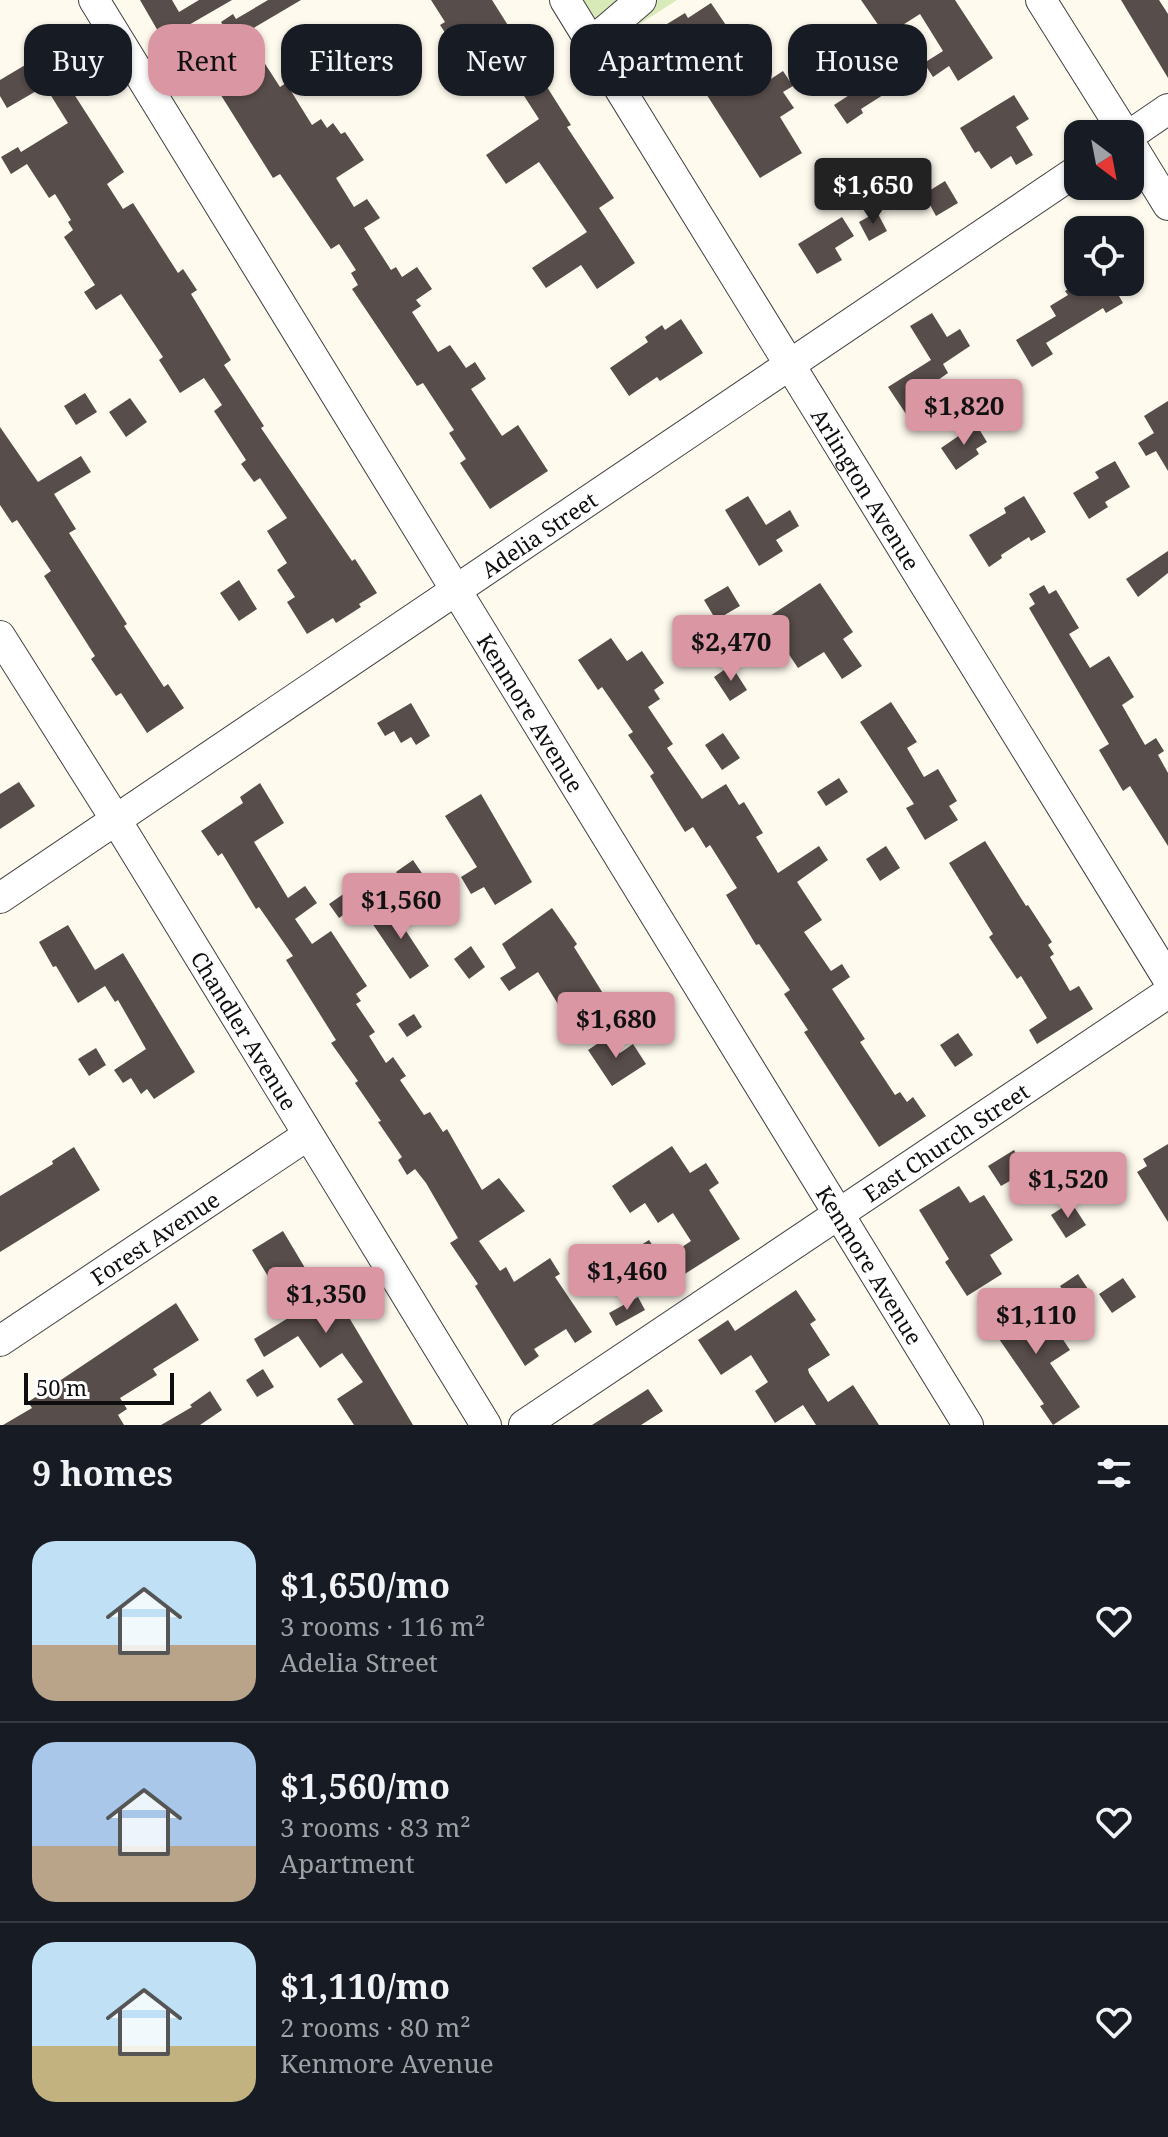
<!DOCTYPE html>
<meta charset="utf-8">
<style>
:root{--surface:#171b24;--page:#20242c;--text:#f1f3f6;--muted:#9ea1a6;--line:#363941;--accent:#da96a3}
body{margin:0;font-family:"Noto Serif",serif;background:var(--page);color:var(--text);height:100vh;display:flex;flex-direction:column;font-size:30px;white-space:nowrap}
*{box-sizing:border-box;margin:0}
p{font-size:26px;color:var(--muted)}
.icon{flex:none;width:44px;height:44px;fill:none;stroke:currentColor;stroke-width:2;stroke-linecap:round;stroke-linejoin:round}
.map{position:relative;height:1425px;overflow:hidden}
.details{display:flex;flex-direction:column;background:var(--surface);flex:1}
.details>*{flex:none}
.guide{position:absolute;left:24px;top:24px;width:1120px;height:72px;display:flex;gap:16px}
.needle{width:52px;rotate:148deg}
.tools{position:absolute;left:1064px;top:120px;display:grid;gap:16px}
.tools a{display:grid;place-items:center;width:80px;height:80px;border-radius:16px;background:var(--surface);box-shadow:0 2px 6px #0004;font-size:40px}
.scale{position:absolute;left:24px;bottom:20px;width:150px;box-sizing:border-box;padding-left:8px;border:4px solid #0e0e0e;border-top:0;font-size:22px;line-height:28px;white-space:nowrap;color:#0e0e0e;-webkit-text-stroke:6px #fff;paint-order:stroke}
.price{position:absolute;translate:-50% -68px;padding:0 18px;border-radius:8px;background:var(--accent);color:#111;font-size:26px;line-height:52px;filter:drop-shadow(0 2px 4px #0008)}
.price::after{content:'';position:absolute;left:50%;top:48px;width:24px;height:18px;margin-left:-12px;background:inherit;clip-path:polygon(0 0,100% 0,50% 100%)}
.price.active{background:#222;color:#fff}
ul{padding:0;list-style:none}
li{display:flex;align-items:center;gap:24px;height:200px;padding:0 32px}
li+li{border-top:2px solid var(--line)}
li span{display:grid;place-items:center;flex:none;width:224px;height:160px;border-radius:24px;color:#555}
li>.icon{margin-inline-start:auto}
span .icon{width:96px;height:96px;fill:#fffc;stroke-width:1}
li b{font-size:34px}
h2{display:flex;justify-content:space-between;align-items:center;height:96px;padding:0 32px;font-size:34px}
.pill{padding:0 28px;border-radius:24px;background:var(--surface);box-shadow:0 2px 6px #0004;font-size:28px;line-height:72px}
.pill.active{background:var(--accent);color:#111}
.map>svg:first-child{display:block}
</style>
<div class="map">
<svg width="1168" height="1425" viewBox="0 0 1168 1425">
<rect width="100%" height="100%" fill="#fffaee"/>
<path fill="#d8eab8" d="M583,0H677L610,43Z"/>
<path fill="#574d4a" d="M140,0H172L179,12L199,0H232L187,26L201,51L177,64Z
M268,0H301L252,29L254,32L247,36L280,87L286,83L312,125L321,119L327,128L333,123L341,134L345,132L364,160L336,178L354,207L367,199L380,218L364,228L391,270L396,267L402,277L417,267L432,289L416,300L421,306L412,312L438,352L450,345L466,368L475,362L486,379L471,389L502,436L518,425L548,471L490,509L460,463L466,459L449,433L454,430L423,383L417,386L352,289L358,285L351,273L356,270L339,244L331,249L280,174L273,178L207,73L239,52L221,22L233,14L236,19Z
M431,0H492L571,125L567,127L614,198L599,208L635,263L597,289L581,265L546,288L532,268L587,232L539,162L506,184L486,155L539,119L515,82L504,89L471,40L456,49L440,25L445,22Z
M861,0H955L993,58L958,81L949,66L933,77L924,63L943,51L920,14L887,35L891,41L873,52L863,37L879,26Z
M1121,0H1159L1168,14V78Z
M711,3L734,37L711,52L698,31L680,43L667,24L685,13L688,18Z
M55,36L84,84L72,91L124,172L107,184L123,209L133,203L178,273L183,269L197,290L191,294L231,360L224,365L264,426L261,428L352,561L355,559L377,593L359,604L361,607L336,623L333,618L307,634L287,602L295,597L277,570L287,563L267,531L287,518L260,478L254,482L241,464L246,460L214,411L222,405L204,378L180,393L159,360L163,357L121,294L96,310L84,292L95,285L64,237L73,230L68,222L71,220L55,194L49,198L27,164L11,174L1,157L18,147L21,152L68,123L45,86L7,108L0,96V80L42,55L37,47Z
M729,57L751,92L783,71L793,86L783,92L794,108L780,117L802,153L760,178L696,78Z
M877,62L894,88L861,109L863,113L847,124L834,105L863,86L856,75Z
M1014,95L1029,119L1016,127L1033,155L1016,165L1011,156L991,169L979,151L975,153L960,128Z
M945,181L958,203L936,216L924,194Z
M877,212L887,231L869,241L859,222Z
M842,217L854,236L835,248L842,260L817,274L798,244Z
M1081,282H1111L1123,303L1106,313L1103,308L1046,343L1053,354L1032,367L1016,340L1056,316L1050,306L1068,295L1065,291Z
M932,313L947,337L960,329L970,346L943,364L948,373L938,380L945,390L906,414L888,387L931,360L910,326Z
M681,319L703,353L660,381L657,377L629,396L610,368L648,342L645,337L662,325L665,330Z
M85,393L97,412L76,425L64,406Z
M130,398L147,422L126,437L109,412Z
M1168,401V471L1156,451L1146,456L1138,443L1154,433L1144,416Z
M976,424L987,442L976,449L979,454L956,470L941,448Z
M0,427L38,482L81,456L91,472L54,494L76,529L69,533L127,624L124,626L164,687L168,684L184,708L147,733L121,693L116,696L91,659L95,656L44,576L51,571L17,520L12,523L0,505Z
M1115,461L1130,487L1105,502L1108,507L1089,519L1073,493L1099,478L1095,472Z
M748,496L766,525L790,510L799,526L776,540L783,551L759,566L725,510Z
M1024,496L1046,532L1031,541L1029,537L1001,555L1002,558L989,567L969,535L1006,513L1004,508Z
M1168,551V573L1138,597L1126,579Z
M239,580L257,609L239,621L220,593Z
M820,583L853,632L843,639L862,666L842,679L824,652L798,668L786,650L781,653L761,622Z
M1044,585L1049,594L1056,590L1079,628L1069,634L1090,668L1109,656L1134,697L1122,705L1145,745L1156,738L1164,751L1158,755L1168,773V846L1130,786L1123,791L1099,750L1109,744L1029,608L1035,604L1029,594Z
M728,586L740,606L716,620L704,600Z
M611,638L627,661L642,651L664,683L654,690L660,699L648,707L673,744L667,748L702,799L726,784L739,805L744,802L763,833L756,837L778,873L819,846L828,860L797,882L822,920L804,932L831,971L842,964L850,977L832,989L865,1039L860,1042L895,1095L900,1092L907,1102L913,1097L926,1116L879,1147L804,1032L808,1030L784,994L790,990L759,944L756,945L726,895L737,888L710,845L706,848L693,827L685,832L650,776L654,773L628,735L633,732L602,687L598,690L578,660Z
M731,665L747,690L730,701L714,677Z
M891,702L917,742L907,748L924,777L938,769L957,801L949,806L958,820L925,840L906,808L914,804L860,722Z
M411,703L430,736L416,745L411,737L401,743L394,731L385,736L377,723Z
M723,733L740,758L722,770L705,745Z
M839,778L848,792L826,806L817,792Z
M19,782L35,806L0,829V794Z
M260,783L284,823L254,842L288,898L305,886L317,903L295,919L312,944L331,931L367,986L356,994L361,1001L356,1004L375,1032L369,1036L386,1063L393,1057L406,1076L400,1080L424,1115L430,1112L443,1132L447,1129L482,1190L499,1178L525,1211L479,1241L500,1271L506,1267L514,1282L550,1258L560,1274L555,1277L592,1332L575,1343L566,1329L534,1349L539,1356L525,1366L475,1286L478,1284L450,1243L458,1238L426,1183L415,1169L407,1175L398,1160L402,1157L378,1122L381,1121L355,1083L358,1081L331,1043L336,1040L286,960L293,956L259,907L256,909L222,853L218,856L201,831L243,803L240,797Z
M481,794L532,882L495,905L484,887L471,894L461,877L477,867L445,816Z
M985,841L1026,906L1028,905L1052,942L1048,945L1054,954L1050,957L1070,991L1079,986L1093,1009L1037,1044L1029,1030L1047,1018L1021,976L1017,979L989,937L993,934L949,863Z
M886,846L900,868L880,881L866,859Z
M413,860L430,885L413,897L396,872Z
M355,886L365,900L339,918L329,904Z
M401,904L413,922L404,928L429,966L410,979L372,923Z
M552,908L577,944L574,947L609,1003L571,1025L538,972L509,991L500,978L516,968L502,944Z
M68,925L95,970L123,953L195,1072L154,1099L147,1089L141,1094L131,1078L123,1083L114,1070L146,1049L118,1000L115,1002L105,986L78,1003L56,966L53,967L39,942Z
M471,946L485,967L469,979L454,959Z
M414,1014L422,1027L407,1037L398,1024Z
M958,1033L973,1055L955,1067L940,1045Z
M609,1036L620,1053L633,1044L646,1064L612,1086L588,1050Z
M96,1048L106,1065L89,1076L78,1059Z
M1168,1144V1222L1137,1172L1147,1166L1143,1159Z
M672,1146L690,1173L706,1163L719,1183L709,1190L740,1239L680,1277L667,1257L691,1241L673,1213L658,1223L645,1203L630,1213L612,1186Z
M74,1147L100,1190L0,1252V1196L53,1164L52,1161Z
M1014,1150L1027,1171L1001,1186L988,1166Z
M959,1186L970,1203L984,1195L1013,1240L990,1255L1002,1274L967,1296L945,1262L949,1259L919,1210Z
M1071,1202L1086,1225L1066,1238L1051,1215Z
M283,1231L311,1278L322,1272L413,1425H354L337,1399L363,1382L342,1353L320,1368L298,1336L264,1357L254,1339L298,1312L277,1280L272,1283L252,1250Z
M649,1240L665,1264L643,1278L627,1254Z
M1078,1274L1090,1292L1072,1303L1060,1286Z
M1123,1278L1136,1297L1112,1313L1099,1294Z
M796,1290L816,1320L810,1324L830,1355L808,1369L809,1373L828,1402L853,1385L879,1425H816L803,1405L775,1423L755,1391L768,1382L751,1355L721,1375L698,1340L728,1320L735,1331Z
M1029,1296L1050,1329L1054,1326L1070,1350L1050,1363L1080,1407L1053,1425L1040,1406L1044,1404L988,1323Z
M638,1297L645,1310L616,1326L609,1313Z
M176,1303L199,1340L153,1369L157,1375L120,1398L127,1409L118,1415L124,1425H3L32,1408L28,1402Z
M263,1369L274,1387L257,1397L246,1380Z
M648,1389L663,1411L641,1425H592Z
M210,1391L222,1410L200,1425H161L192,1407L190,1405Z"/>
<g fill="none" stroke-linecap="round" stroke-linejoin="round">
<g stroke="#414141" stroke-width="32">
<g id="minor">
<path id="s1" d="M94,0L968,1425"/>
<path id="s2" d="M565,0L1168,979"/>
<path d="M1041,0L1125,134"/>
<path d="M592,42L641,0"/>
<path d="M1130,135L1168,109"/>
<path d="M1130,143L1168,205"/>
<path id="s3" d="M0,636L116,820L486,1425"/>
<path id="s4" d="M0,898L1078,170"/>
<path id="s5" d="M0,1341L308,1135"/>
<path id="s6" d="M524,1425L1168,993"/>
</g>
</g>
<use href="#minor" stroke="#fff" stroke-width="30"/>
</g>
<g text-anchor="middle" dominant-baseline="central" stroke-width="8" stroke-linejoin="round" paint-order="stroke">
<g font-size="22" fill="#0e0e0e" stroke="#fff">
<text stroke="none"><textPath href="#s2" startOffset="574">Arlington Avenue</textPath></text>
<text stroke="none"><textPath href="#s4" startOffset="650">Adelia Street</textPath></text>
<text stroke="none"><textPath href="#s1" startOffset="836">Kenmore Avenue</textPath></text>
<text stroke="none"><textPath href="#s3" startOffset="464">Chandler Avenue</textPath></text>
<text stroke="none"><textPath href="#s6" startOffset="508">East Church Street</textPath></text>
<text stroke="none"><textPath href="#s5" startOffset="186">Forest Avenue</textPath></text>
<text stroke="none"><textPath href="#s1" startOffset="1484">Kenmore Avenue</textPath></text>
</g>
</g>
</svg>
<div class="tools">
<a><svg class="needle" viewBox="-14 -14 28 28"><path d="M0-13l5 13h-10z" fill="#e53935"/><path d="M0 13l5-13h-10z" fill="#9ea1a6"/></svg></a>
<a><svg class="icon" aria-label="locate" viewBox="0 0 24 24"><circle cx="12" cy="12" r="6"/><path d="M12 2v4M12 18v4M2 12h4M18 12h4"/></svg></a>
</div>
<div class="scale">50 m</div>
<b class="price active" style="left:873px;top:226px">$1,650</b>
<b class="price" style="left:964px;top:447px">$1,820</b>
<b class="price" style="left:731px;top:683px">$2,470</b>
<b class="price" style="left:401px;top:941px">$1,560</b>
<b class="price" style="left:616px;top:1060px">$1,680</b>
<b class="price" style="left:1068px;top:1220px">$1,520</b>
<b class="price" style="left:627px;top:1312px">$1,460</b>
<b class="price" style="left:326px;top:1335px">$1,350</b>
<b class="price" style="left:1036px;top:1356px">$1,110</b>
<div class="guide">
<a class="pill">Buy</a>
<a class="pill active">Rent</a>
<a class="pill">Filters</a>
<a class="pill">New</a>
<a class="pill">Apartment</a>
<a class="pill">House</a>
</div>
</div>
<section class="details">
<h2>9 homes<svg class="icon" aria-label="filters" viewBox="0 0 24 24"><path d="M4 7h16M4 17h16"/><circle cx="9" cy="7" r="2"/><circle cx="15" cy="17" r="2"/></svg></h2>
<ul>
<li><span style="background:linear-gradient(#bfe0f5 65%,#b9a48a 0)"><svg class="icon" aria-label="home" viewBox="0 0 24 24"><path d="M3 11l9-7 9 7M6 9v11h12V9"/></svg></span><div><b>$1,650/mo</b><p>3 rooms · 116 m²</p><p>Adelia Street</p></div><svg class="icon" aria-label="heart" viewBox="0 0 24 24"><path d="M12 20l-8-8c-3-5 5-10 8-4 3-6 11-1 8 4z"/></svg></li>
<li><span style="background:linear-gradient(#a9c7e8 65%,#b9a48a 0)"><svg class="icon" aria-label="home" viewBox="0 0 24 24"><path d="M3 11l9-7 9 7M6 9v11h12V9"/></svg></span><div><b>$1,560/mo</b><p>3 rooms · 83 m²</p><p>Apartment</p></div><svg class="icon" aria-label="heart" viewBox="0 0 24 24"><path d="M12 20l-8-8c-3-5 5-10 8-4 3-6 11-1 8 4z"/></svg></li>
<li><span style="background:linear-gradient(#bfe0f5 65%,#c2b280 0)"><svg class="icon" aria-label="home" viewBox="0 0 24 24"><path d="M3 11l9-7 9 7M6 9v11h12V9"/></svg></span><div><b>$1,110/mo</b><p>2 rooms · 80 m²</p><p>Kenmore Avenue</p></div><svg class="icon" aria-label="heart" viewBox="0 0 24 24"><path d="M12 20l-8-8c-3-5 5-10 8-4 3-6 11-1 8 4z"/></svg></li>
</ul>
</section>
